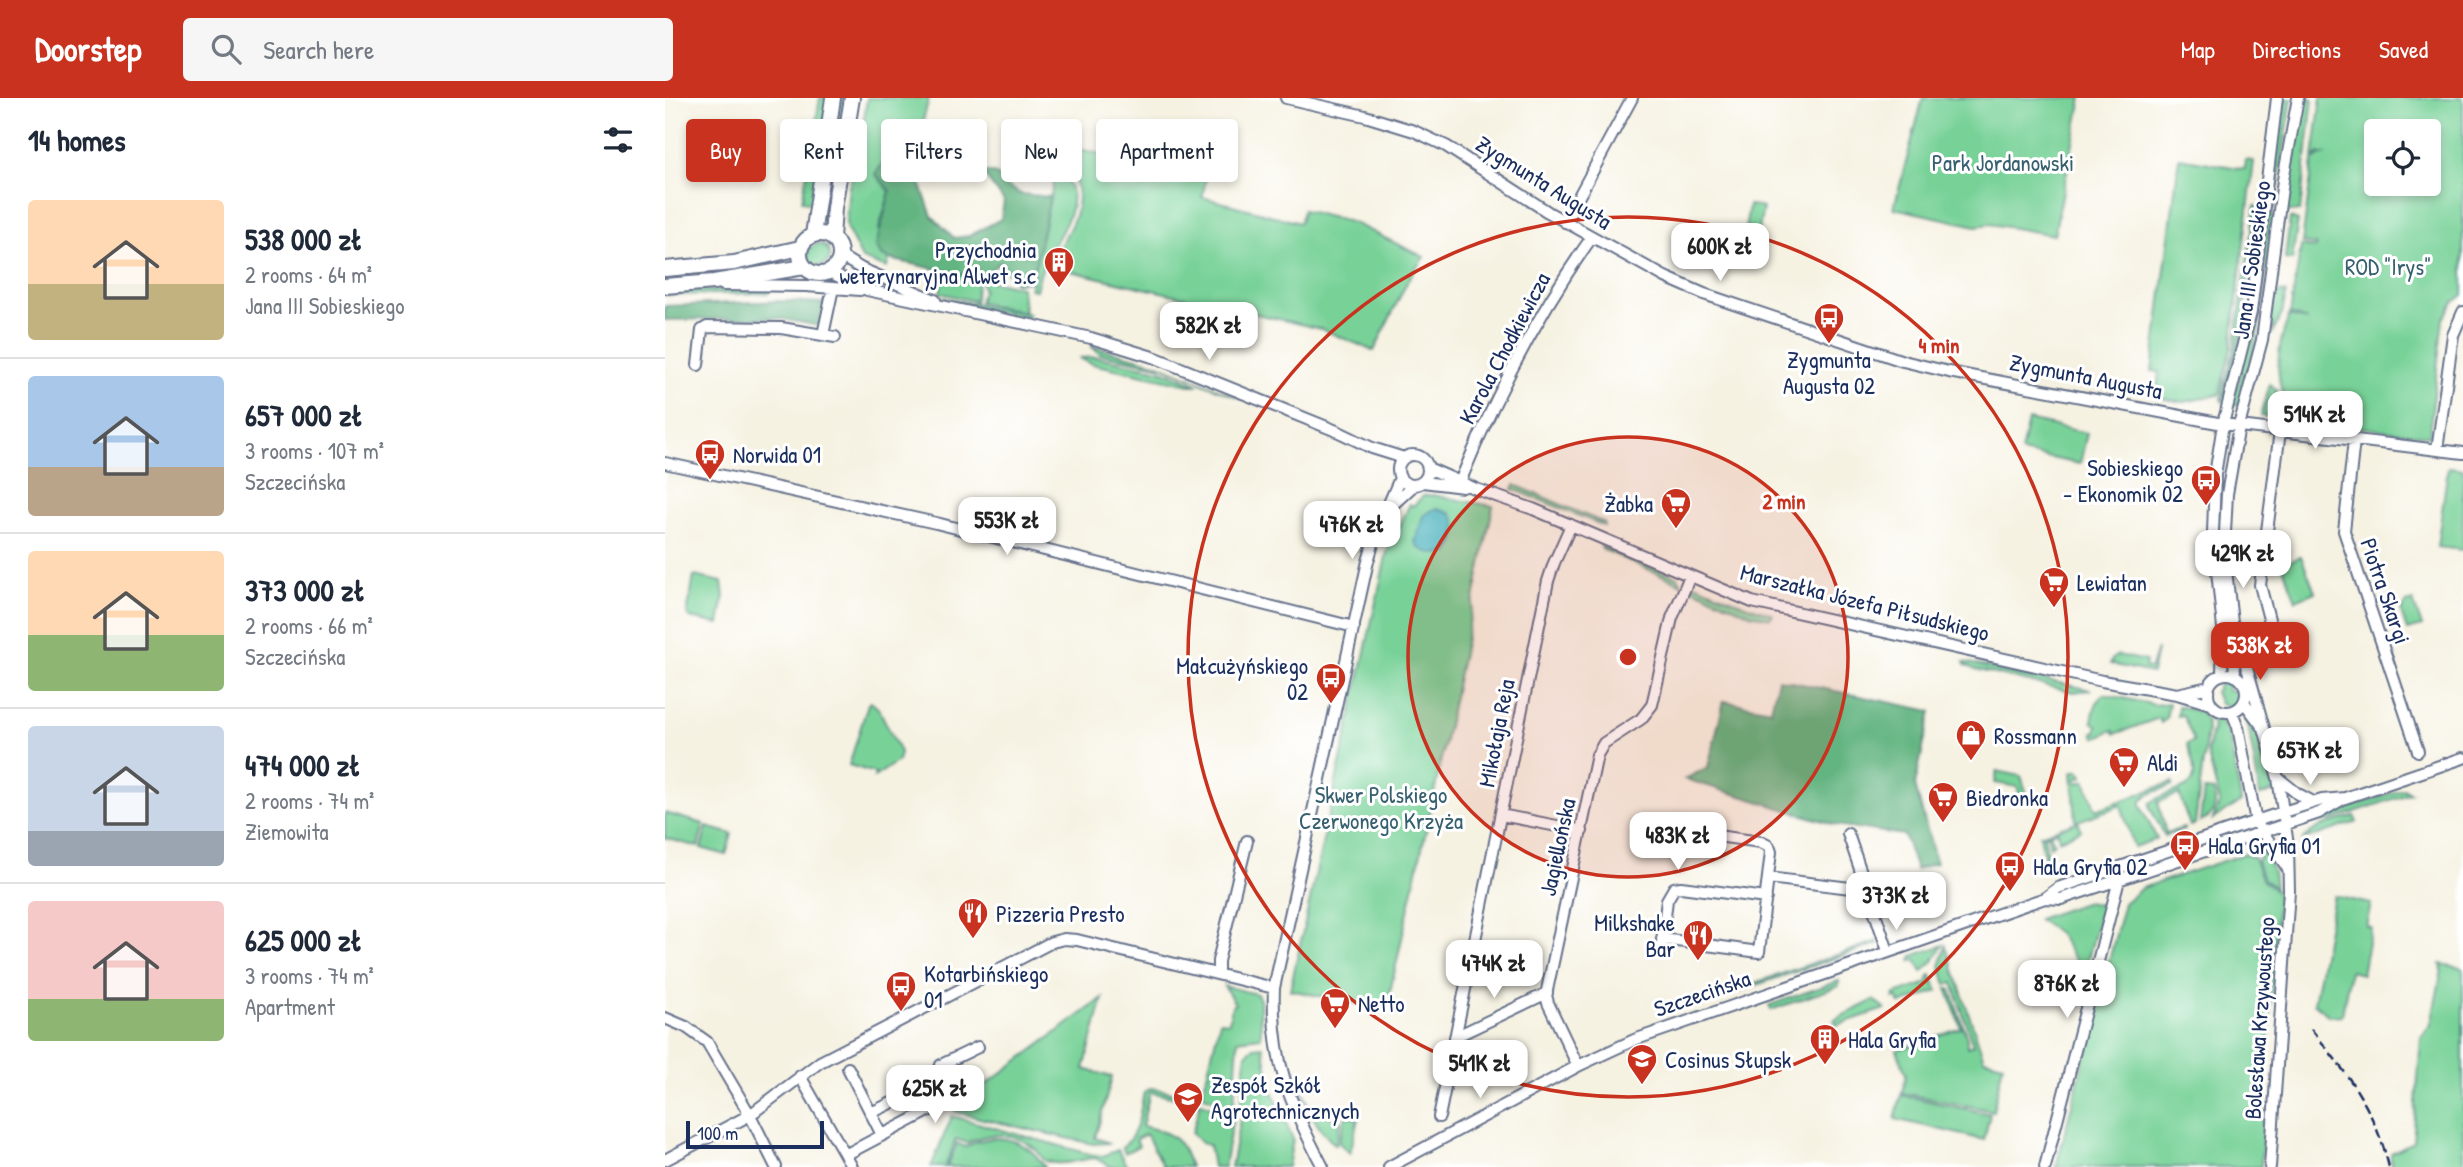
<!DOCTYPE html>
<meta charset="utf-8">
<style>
:root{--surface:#fff;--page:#f6f6f7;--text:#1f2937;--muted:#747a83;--line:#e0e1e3;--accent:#c8321e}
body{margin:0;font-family:"Patrick Hand",sans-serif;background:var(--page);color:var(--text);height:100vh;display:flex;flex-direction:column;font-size:26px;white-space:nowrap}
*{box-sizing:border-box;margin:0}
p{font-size:23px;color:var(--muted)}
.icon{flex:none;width:38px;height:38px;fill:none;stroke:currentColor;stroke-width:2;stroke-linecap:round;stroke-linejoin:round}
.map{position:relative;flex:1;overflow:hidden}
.details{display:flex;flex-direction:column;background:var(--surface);width:665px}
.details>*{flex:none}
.guide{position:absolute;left:21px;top:21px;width:665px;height:63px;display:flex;gap:14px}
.buttons{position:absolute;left:1699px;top:21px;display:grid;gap:14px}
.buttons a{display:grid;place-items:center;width:77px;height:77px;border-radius:7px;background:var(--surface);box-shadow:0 4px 10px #0003;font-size:35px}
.scale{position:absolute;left:21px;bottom:18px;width:138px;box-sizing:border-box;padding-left:7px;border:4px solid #1b2f5e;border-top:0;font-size:19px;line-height:24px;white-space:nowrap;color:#1b2f5e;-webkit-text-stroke:5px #fff;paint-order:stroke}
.price{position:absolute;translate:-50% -60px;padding:0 16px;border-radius:14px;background:#fff;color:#222;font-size:23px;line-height:46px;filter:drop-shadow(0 2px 4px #0008)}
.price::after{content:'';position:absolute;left:50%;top:42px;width:21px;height:16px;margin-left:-10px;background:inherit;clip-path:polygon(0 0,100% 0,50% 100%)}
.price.on{background:var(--accent);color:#fff}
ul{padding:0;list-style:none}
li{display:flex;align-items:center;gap:21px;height:175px;padding:0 28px}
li+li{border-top:2px solid var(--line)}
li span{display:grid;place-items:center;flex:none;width:196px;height:140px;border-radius:7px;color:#555}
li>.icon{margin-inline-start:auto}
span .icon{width:84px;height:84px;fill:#fffc;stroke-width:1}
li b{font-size:30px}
h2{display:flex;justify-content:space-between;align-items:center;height:84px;padding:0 28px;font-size:30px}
.chip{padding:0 24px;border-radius:7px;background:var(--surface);box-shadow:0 4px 10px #0003;font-size:24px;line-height:63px}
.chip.on{background:var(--accent);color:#fff}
header{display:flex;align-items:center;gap:42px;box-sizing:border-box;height:98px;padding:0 35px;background:var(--accent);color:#fff}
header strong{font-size:33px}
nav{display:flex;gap:38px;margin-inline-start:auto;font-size:24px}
.search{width:490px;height:63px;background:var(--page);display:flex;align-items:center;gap:18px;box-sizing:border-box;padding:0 24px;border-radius:7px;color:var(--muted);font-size:26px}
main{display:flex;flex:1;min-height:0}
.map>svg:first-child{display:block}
</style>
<header>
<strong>Doorstep</strong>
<div class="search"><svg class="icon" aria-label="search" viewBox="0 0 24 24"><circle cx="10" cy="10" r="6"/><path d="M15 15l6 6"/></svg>Search here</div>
<nav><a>Map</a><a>Directions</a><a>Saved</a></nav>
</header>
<main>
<section class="details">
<h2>14 homes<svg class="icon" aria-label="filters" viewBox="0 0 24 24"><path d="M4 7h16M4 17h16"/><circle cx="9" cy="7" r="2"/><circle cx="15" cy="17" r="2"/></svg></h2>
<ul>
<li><span style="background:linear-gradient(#ffd9b3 60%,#c2b280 0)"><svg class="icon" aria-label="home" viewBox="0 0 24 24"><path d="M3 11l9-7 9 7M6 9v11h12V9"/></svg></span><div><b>538 000 zł</b><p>2 rooms · 64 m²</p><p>Jana III Sobieskiego</p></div></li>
<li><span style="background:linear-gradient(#a9c7e8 65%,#b9a48a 0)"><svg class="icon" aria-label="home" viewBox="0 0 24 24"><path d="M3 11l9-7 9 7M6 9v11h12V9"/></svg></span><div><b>657 000 zł</b><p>3 rooms · 107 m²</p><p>Szczecińska</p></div></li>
<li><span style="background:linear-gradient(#ffd9b3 60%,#8fb573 0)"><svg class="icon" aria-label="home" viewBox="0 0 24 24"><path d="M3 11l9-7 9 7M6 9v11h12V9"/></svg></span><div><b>373 000 zł</b><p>2 rooms · 66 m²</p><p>Szczecińska</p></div></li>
<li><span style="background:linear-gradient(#c9d6e8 75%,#9aa5b1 0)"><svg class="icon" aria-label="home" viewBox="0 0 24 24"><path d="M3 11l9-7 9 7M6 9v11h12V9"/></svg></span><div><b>474 000 zł</b><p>2 rooms · 74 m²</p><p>Ziemowita</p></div></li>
<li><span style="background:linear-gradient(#f6c9c9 70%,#8fb573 0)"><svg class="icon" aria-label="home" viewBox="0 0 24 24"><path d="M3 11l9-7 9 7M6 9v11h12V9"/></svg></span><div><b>625 000 zł</b><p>3 rooms · 74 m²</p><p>Apartment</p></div></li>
</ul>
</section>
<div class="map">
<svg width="1798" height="1069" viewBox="0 0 1798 1069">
<rect width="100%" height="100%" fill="#fff"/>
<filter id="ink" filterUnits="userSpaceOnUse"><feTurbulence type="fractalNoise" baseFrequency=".0143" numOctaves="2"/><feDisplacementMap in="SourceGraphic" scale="14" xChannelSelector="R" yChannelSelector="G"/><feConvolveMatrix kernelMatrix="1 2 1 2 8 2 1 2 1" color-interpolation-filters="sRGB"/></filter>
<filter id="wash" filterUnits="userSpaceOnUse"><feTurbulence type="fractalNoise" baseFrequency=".00686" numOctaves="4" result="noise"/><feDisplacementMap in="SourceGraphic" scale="28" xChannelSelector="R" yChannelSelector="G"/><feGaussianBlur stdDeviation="1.57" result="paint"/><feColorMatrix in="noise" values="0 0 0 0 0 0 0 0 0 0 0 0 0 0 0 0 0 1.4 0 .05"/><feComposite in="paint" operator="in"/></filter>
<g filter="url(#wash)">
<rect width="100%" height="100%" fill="#f6f2e2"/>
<path fill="#78d298" stroke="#4a807b" stroke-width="2" fill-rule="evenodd" d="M155,0H163L148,105L137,103Z
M174,0H181L164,107L158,106Z
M202,0H264L246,68L227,53L225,93L214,130L216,157L224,161L222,170L197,161L181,129V122L184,89L194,54Z
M1258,0H1417L1389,137L1325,126L1311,128L1229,110Z
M1617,0H1627L1609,112L1604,105Z
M1638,0H1648L1635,113H1619Z
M1656,0H1798V197L1789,204L1778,221L1764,338L1628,321C1609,286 1609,256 1624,218L1642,222L1625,216L1636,148L1651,150V147L1637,145L1648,63L1654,58L1662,56H1654L1648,60ZM1712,33H1764V86H1712Z
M397,47L541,81L537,99L635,125L638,112L689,125L759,159L743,182L709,253L656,231L383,168C397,142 423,112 409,81C405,72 403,64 394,58Z
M1514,60L1580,71L1581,62L1589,63L1566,251L1555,295L1553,297L1519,304L1491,300L1494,274L1487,273Z
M393,65C398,73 405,85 407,95C411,118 387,146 379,166C375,174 373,183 371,192L365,191Z
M1084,107L1098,110L1091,147L1078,144Z
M1590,108H1593L1576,238L1558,304L1556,301L1569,253Z
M1603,110L1609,118L1593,235L1574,308L1568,306L1589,221Z
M1625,120L1633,123L1627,162L1620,161Z
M143 157a11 11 0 1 1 22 0a11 11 0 1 1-22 0Z
M282,174L313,180L310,203L275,195L278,176Z
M316,181L356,189L360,214L314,204L318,192Z
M104,191V195L0,197V193Z
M1615,194L1621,195L1617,216L1608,234L1606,218L1609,200Z
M278,200L364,216L363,220L309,210Z
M426,248L490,265L577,301L499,269L435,256Z
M432,259L498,273L533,287H525L427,266L414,260Z
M1605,286L1611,291L1625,322L1596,318Z
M1363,322L1422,335L1415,366L1356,354Z
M1783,369L1798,371V452L1772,449Z
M850,387L939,425V428L848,391Z
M767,397L828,408L768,701L721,912L625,892L722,454L745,406L748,408L758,398Z
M936,448L1013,479L1017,486L937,451Z
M1636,458L1650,494L1631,502L1617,467Z
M29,478L57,484L59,498L54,526L25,520L22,516Z
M1030,486L1080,507L1108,516V517L1105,520L1085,516L1024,489Z
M1748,503L1757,528L1742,532L1736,514L1741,505Z
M1492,551L1487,575L1445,566L1448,560L1453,557L1481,563L1480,569L1486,570Z
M1299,564L1426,592L1408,594L1309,571L1300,567Z
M1566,581L1562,592L1569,593L1572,584L1578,595L1575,604L1563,609L1555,606L1550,594L1557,583Z
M1439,596L1490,607L1504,605L1501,621L1496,625L1494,620L1450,636L1448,632L1430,640L1428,634H1431L1432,627L1427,624C1429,613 1430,603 1439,596Z
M206,604L214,611L235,654L233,663L209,679L210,675L184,667L203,606Z
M1513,608L1536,614L1541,623L1542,633L1530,726L1525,728L1514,696L1493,704L1501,735L1519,730V732L1500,738L1485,710V705C1517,684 1542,699 1522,646L1529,643L1518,617L1512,618Z
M1580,613C1598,637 1604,664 1609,693L1595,698L1583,627L1577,614Z
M1542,615L1559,628L1564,637L1576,702V704L1548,721L1555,704L1542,654L1548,628Z
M1414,672L1418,678L1411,681L1413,685L1420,683L1431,712L1507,684L1508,687L1482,697L1476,703V709L1492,741L1469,749L1456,707L1413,723L1416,732L1394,742L1393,733L1385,735L1389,745L1385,748L1383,736L1379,737C1382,749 1382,760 1385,772H1382L1375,737L1411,724L1407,674Z
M1332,673L1356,678L1363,699L1354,698L1353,689L1330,685Z
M1738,691L1746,695L1663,723L1659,722L1658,719Z
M1539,692L1549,693C1552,708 1550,718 1535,724Z
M0,715L39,726L33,749L0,740Z
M1689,718L1692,724L1638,742C1648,728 1673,723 1689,718Z
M42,729L67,736L61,757L36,750Z
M1600,752L1608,774L1610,790L1598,781L1592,763Z
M1579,756L1589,760L1598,783L1613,794L1596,1069H1391L1459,805L1477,790Z
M1669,798L1706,806L1701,828L1706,829L1697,876L1685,873L1677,917L1664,918L1649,905Z
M1422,804L1436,807L1437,810L1419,875L1393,835L1373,821Z
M1213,843L1212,846L1059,898L1057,896Z
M1278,847L1269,862L1257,874L1251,862L1246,863L1247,858Z
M1281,848L1319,961L1338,966L1328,1013L1237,995L1241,976L1232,952L1296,930L1282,890L1286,892L1302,940V949L1308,947L1288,885L1281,886L1275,868Z
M1776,866L1798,870V1069H1726V1055L1748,1044L1756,939L1766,926L1777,872Z
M1265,877H1266L1273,893L1235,906L1232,899L1229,900L1230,896L1263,885Z
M1174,883V888L1106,912L1104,907Z
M559,888L592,896L595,902L596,939L573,942L569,1004L564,1008L537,997L555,923L564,924L567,908L570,906Z
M438,900L419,971L447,979L430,1040L445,1045L428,1046L314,1020L290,1013L292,1008Z
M1209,902L1220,911L1172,927L1169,922Z
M598,948L606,990L628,1041L623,1069H566L575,1021L581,956L589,949Z
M629,971L646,1012L676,1022L671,1047C647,1029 639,998 629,971Z
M486,990L520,997L568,1019L559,1069H548L544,1047L536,1045L527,1035L535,1006L485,994L477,1028C506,1035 516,1038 525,1069H498L481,1036L471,1041L474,1048L460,1055L457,1049C474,1037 475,1013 479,994Z
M1236,997L1325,1016L1319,1042L1230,1021Z
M681,1017L693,1021L685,1055L674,1045Z
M287,1018L428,1057L438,1058L453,1052L462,1069H446L430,1060C415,1061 397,1069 381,1063C377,1061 374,1054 370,1051C351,1034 324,1033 302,1045L291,1041L280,1069H266Z
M328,1040C352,1040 367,1050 380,1069H282L292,1045L300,1049L313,1043Z"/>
<path fill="#62b480" stroke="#3e726f" stroke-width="2" d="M227,53L250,71L267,118L289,140L304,138L336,121L339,103L316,73L331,76L343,89L356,96L385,99L367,183L350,185L335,164L316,181L224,161L216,157L211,148L225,93L210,76Z
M119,203L158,205L154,228L113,220L0,222V208Z
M1113,581L1266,613L1250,687L1271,765L1251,772L1239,737L1171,727L1020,681L1043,669L1059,603L1106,612Z"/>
<path fill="#3cacb7" stroke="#2c6e8a" stroke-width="2" d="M771,410L786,415C795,427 792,444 783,455C771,457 754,455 750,444L758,418Z"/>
</g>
<g filter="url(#ink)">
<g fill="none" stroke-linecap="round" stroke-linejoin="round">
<g stroke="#68738c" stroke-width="14">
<path id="minor" d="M621,0L700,18L749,33L781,48L883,114L1000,179L1039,196L1238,263L1284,274L1558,326L1798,355
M900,124L967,0
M175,158L197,171L270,202
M164,174L202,192L426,240L491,260L674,334L707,350L739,360
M58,187L141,188L195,192
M158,237L168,190
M33,267L37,232L42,229L116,230L170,239
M1689,342L1679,433L1753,653
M1772,352L1788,237L1798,214
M733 372a15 15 0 1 1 30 0a15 15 0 1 1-30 0Z
M0,365L271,425L689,529
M763,370L811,391L868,411L1087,504L1437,583L1512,596L1546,606
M758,384L798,389
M795,384C830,298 873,215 927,139
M725,409L749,387
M1570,539L1581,566L1613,680L1623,747L1624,793L1605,1069
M1578,556L1610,544L1595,487L1615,333
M1543 595a19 19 0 1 1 38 0a19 19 0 1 1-38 0Z
M1557,577L1558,530L1548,435L1550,377L1558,326L1586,214L1612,0
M1570,578L1568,533L1559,454L1562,396L1574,328L1597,242L1618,82L1633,0
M1512,596L1544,589
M1579,604L1597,628
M1567,614L1573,629L1591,724L1623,771
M1613,680L1633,696L1648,704
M836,717L917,733
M1183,736L1223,853
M1103,780L1202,792
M1380,800L1396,801L1654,715L1678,701
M997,841L1094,854L1106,754L1104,748L1096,744L1008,732
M996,852L1002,802L1009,790L1016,789L1101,800
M553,875V863L582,743
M0,920L21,929L42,944L85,1017L111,1069
M790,939L882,895
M913,968L883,905L881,897L932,657L939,645L976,621L987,607L1007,520L1025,478
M183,970L217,1037
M135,978L187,1069
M206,1015L261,988
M774,1019L883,483L889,465L906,427
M180,1057L271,1009L261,988L270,983L276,967L313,949
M0,1062L85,1017L155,964L387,844L399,841L412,842L609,890
M658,1069C625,1006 606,963 609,890L703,463L712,433L735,380
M724,1069L913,968L969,942L1380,800L1393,790L1618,714L1657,702L1680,700L1798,660
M1380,1069L1455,778"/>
</g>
<g stroke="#68738c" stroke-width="18">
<path id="major" d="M135 156a20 20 0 1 1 40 0a20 20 0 1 1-40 0Z
M148,137L168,0
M167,140L169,110L187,0
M0,171L69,165L135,150
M0,188L49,184L139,169"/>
</g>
<use href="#minor" stroke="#fff" stroke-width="10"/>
<use href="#major" stroke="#fff" stroke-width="14"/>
<path stroke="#1b2f5e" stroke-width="2.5" stroke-dasharray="10 5" stroke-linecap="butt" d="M1646,931C1683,976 1710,1012 1724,1069"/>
</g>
</g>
<circle cx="963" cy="559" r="220" fill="#c8321e" fill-opacity=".12"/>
<g fill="none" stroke="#c8321e" stroke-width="3.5">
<circle cx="963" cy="559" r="220"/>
<circle cx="963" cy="559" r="440"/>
</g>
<defs>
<g id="building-pin" transform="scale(1.575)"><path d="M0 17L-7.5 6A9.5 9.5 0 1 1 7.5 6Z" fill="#c8321e" stroke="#fff"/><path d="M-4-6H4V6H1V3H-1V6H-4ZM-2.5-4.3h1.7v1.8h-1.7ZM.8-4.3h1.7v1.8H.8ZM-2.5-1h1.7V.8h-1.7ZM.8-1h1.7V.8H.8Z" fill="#fff"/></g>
<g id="bus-pin" transform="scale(1.575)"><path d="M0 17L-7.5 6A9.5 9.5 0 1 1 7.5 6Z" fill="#c8321e" stroke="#fff"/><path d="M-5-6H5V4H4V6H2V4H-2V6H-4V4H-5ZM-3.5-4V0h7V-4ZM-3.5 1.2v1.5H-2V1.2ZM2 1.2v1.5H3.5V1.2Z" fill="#fff"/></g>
<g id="supermarket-pin" transform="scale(1.575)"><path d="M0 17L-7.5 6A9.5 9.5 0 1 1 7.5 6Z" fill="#c8321e" stroke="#fff"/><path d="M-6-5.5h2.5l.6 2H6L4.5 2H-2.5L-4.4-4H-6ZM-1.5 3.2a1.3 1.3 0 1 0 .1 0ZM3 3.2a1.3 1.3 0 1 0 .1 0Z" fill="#fff"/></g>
<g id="shop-pin" transform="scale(1.575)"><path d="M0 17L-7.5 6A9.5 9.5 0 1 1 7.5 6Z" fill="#c8321e" stroke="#fff"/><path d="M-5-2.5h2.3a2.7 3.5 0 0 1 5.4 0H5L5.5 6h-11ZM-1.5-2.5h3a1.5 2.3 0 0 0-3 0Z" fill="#fff"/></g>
<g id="restaurant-pin" transform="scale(1.575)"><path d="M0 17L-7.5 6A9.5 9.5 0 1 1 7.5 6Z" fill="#c8321e" stroke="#fff"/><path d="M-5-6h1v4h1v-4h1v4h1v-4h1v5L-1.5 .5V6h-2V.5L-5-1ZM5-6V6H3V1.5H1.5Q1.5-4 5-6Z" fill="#fff"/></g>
<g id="school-pin" transform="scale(1.575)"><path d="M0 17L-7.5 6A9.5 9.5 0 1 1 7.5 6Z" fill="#c8321e" stroke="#fff"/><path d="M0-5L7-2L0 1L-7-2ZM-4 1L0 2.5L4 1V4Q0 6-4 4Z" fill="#fff"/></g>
</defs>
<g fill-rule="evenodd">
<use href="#building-pin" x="394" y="164"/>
<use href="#bus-pin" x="1164" y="220"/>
<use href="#bus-pin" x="45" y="356"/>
<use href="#bus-pin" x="1541" y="382"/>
<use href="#supermarket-pin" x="1011" y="405"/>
<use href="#supermarket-pin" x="1389" y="484"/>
<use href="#bus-pin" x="666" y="580"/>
<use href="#shop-pin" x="1306" y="637"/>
<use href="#supermarket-pin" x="1459" y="664"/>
<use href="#supermarket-pin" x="1278" y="699"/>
<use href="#bus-pin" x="1520" y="747"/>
<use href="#bus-pin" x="1345" y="768"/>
<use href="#restaurant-pin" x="308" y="815"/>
<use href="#restaurant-pin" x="1033" y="837"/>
<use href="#bus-pin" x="236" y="888"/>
<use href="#supermarket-pin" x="670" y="905"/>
<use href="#building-pin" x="1160" y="941"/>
<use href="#school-pin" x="977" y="961"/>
<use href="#school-pin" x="523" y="999"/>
</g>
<g text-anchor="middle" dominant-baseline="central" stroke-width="6" stroke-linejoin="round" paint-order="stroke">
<g font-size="23" fill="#37606f" stroke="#fff">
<text x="1338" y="64">Park Jordanowski</text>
<text x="1723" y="168">ROD "Irys"</text>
<text x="716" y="696">Skwer Polskiego<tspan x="716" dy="26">Czerwonego Krzyża</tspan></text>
</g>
<g font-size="23" fill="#1b2f5e" stroke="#fff">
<text transform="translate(879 84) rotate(32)">Zygmunta Augusta</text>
<text transform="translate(1586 162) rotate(-82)">Jana III Sobieskiego</text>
<text transform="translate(839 250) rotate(-62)">Karola Chodkiewicza</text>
<text transform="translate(1421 278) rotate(11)">Zygmunta Augusta</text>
<text transform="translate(1721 493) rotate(71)">Piotra Skargi</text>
<text transform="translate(1200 504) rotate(14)">Marszałka Józefa Piłsudskiego</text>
<text transform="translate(831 635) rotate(-79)">Mikołaja Reja</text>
<text transform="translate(892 749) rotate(-78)">Jagiellońska</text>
<text transform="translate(1037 895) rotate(-19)">Szczecińska</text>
<text transform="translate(1594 920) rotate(-86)">Bolesława Krzywoustego</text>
</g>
<g font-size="23" fill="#1b2f5e" stroke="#fff" text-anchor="start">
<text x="371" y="151" text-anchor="end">Przychodnia<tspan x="371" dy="26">weterynaryjna Alwet s.c</tspan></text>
<text x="1164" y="261" text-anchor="middle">Zygmunta<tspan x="1164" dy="26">Augusta 02</tspan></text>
<text x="68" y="356">Norwida 01</text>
<text x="1518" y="369" text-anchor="end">Sobieskiego<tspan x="1518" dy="26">- Ekonomik 02</tspan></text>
<text x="988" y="405" text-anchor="end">Żabka</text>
<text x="1412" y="484">Lewiatan</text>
<text x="643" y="567" text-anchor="end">Małcużyńskiego<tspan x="643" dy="26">02</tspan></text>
<text x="1329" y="637">Rossmann</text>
<text x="1482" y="664">Aldi</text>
<text x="1301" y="699">Biedronka</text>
<text x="1543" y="747">Hala Gryfia 01</text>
<text x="1368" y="768">Hala Gryfia 02</text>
<text x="331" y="815">Pizzeria Presto</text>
<text x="1010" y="824" text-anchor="end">Milkshake<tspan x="1010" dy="26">Bar</tspan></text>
<text x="259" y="875">Kotarbińskiego<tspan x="259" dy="26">01</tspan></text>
<text x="693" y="905">Netto</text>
<text x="1183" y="941">Hala Gryfia</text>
<text x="1000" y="961">Cosinus Słupsk</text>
<text x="546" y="986">Zespół Szkół<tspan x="546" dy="26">Agrotechnicznych</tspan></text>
</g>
</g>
<circle cx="963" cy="559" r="10" fill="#c8321e" stroke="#fff" stroke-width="3.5"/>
<g font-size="21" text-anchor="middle" font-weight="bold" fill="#c8321e" stroke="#fff" stroke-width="6" stroke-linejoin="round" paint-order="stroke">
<text x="1274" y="255">4 min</text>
<text x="1119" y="411">2 min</text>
</g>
</svg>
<div class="buttons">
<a><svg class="icon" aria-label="locate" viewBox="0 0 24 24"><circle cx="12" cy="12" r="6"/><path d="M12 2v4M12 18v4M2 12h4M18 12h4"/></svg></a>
</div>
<div class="scale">100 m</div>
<b class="price" style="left:1055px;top:185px">600K zł</b>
<b class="price" style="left:544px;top:264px">582K zł</b>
<b class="price" style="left:1650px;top:353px">514K zł</b>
<b class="price" style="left:342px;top:459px">553K zł</b>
<b class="price" style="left:687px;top:463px">476K zł</b>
<b class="price" style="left:1578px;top:492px">429K zł</b>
<b class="price on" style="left:1595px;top:584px">538K zł</b>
<b class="price" style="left:1645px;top:689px">657K zł</b>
<b class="price" style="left:1013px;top:774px">483K zł</b>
<b class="price" style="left:1231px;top:834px">373K zł</b>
<b class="price" style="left:829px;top:902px">474K zł</b>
<b class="price" style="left:1402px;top:922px">876K zł</b>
<b class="price" style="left:815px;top:1002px">541K zł</b>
<b class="price" style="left:270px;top:1027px">625K zł</b>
<div class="guide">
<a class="chip on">Buy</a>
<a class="chip">Rent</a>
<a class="chip">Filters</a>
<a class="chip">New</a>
<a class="chip">Apartment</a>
</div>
</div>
</main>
